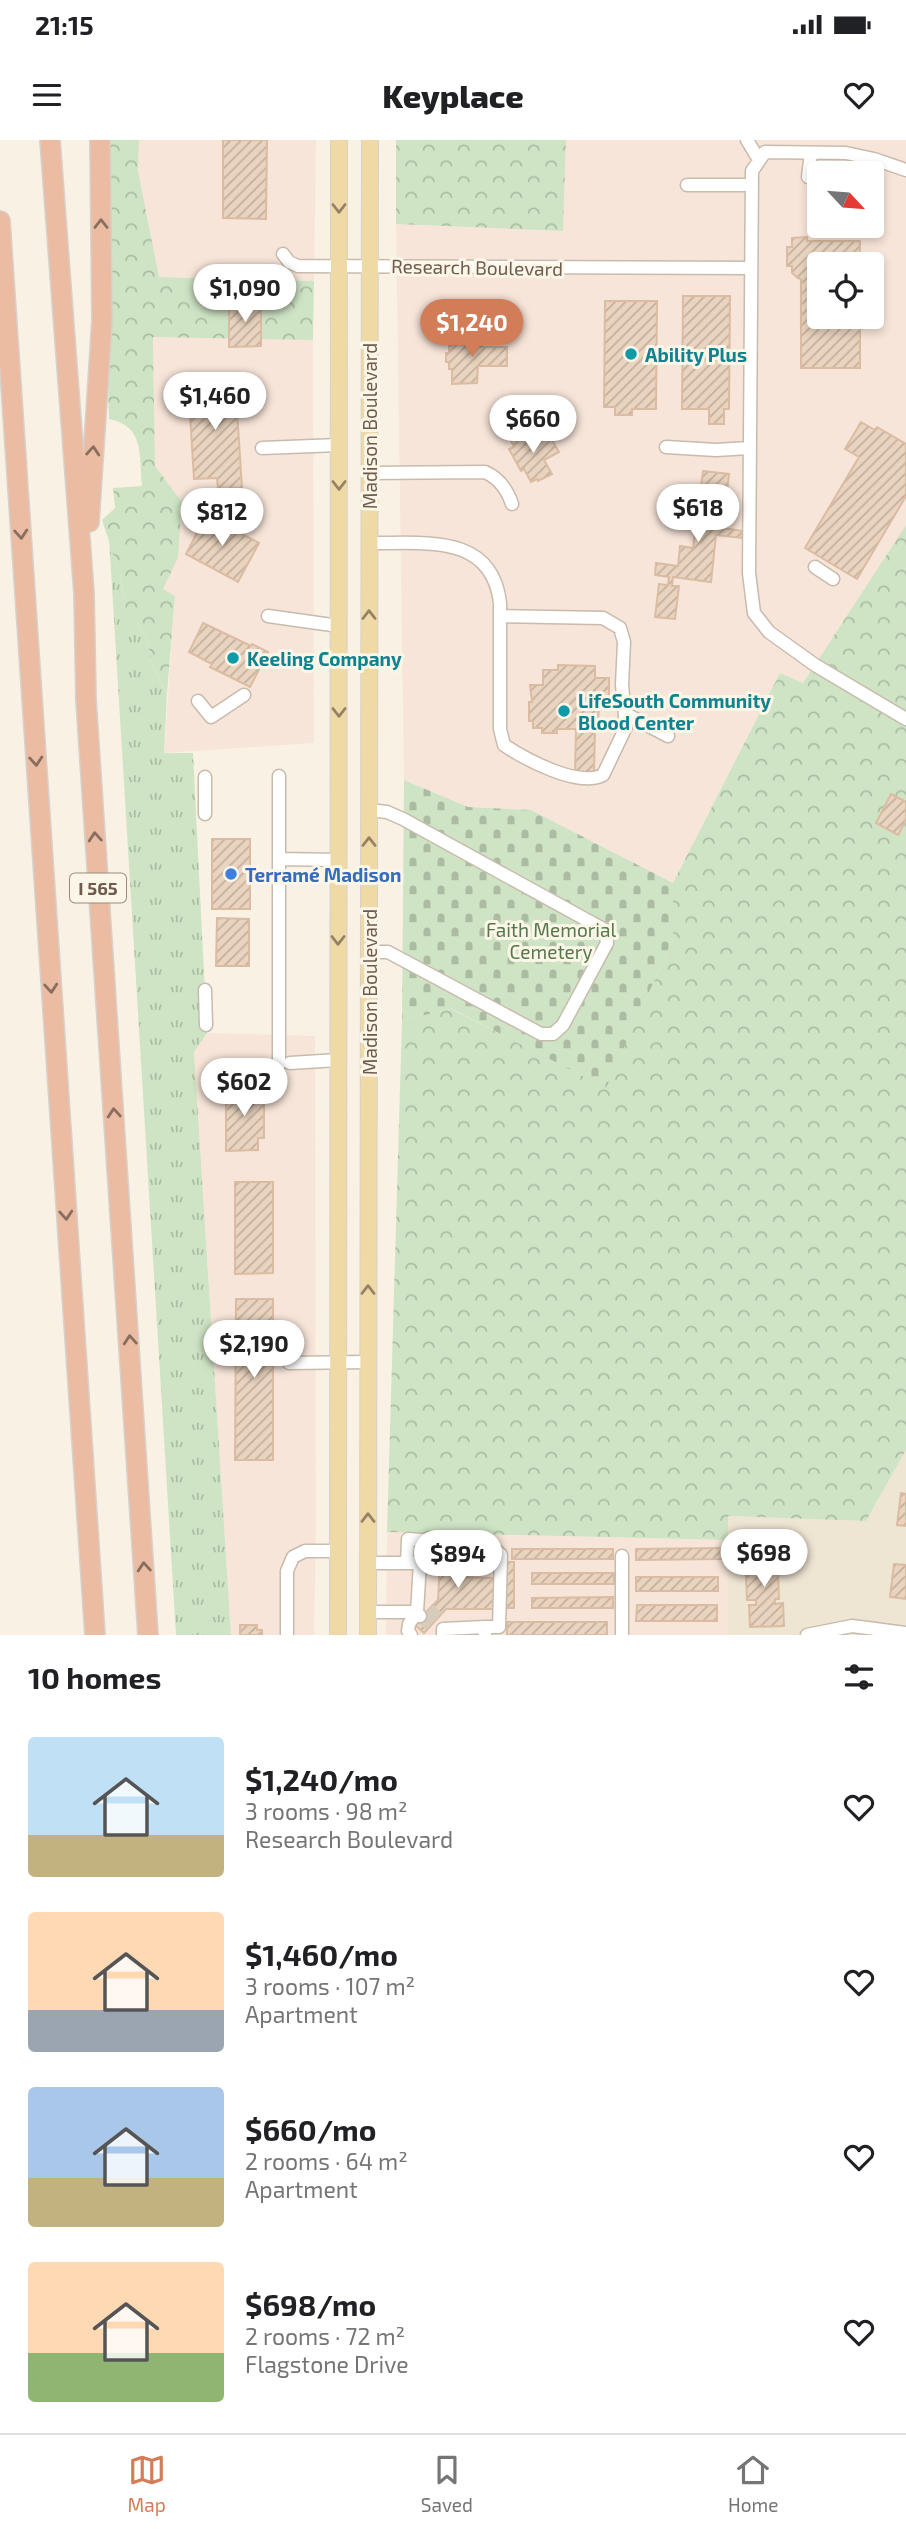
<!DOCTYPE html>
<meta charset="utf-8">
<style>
:root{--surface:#fff;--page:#f2f2f2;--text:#202124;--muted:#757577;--line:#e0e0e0;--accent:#d37d58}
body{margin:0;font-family:"Exo 2",sans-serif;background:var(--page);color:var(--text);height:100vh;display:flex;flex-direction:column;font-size:26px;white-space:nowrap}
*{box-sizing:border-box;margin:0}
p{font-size:23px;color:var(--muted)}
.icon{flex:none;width:38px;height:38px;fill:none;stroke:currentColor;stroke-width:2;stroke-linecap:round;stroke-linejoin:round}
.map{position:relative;height:1495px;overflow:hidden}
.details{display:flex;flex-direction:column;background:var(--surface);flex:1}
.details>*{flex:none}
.needle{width:46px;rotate:116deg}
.buttons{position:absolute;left:807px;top:21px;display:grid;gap:14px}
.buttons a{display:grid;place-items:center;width:77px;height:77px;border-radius:7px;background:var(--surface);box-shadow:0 4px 10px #0003;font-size:35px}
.price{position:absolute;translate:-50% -60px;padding:0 16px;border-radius:24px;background:#fff;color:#222;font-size:23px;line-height:46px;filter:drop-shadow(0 2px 4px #0008)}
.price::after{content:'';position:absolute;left:50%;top:42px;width:21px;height:16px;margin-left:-10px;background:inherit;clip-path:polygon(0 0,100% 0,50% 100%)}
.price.on{background:var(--accent);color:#fff}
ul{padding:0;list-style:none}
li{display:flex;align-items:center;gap:21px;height:175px;padding:0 28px}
li span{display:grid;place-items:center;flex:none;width:196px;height:140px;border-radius:7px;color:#555}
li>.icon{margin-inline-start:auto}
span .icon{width:84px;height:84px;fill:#fffc;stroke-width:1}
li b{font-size:30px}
h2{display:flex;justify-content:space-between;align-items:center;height:84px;padding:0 28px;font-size:30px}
.status{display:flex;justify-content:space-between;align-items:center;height:49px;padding:0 35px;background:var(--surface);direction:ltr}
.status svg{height:19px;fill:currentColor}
header{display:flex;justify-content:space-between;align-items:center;height:91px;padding:0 28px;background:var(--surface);font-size:32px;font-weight:800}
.menu{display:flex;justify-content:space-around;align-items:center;height:98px;border-top:2px solid var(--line);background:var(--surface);font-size:19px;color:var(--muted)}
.menu a{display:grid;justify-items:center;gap:4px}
.menu .on{color:var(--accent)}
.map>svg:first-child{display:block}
</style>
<div class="status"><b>21:15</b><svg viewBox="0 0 49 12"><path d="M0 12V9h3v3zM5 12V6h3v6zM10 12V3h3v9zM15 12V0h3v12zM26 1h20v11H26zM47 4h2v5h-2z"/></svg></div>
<header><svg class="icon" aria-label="menu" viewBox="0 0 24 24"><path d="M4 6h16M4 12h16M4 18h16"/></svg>Keyplace<svg class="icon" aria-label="heart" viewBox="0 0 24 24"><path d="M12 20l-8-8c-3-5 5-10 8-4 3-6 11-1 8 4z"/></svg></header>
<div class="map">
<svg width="906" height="1495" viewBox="0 0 906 1495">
<defs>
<pattern id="grass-tufts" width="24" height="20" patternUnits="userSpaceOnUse" patternTransform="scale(1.75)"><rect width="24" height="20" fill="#cfe4c5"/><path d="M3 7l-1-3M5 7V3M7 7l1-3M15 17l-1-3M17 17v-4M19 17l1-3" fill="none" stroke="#acbca2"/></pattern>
<pattern id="forest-crowns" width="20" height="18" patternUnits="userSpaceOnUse" patternTransform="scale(1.75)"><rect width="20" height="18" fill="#cfe4c5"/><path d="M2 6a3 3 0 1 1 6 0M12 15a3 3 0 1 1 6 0" fill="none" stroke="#acbca2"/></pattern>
<pattern id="cemetery-stones" width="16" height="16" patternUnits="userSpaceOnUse" patternTransform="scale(1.75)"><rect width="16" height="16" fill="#cfe4c5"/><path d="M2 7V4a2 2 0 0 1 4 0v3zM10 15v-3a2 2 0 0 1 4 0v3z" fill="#acbca2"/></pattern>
<pattern id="building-hatch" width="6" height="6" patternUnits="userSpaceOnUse" patternTransform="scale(1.75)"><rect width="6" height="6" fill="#ead4bf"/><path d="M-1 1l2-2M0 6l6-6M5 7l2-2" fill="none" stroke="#c2af9d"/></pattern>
</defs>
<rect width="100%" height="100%" fill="#f9f2e4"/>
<path fill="#efe5d3" d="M906,1310V1495H728V1376L866,1381Z"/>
<path fill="#f8e5d9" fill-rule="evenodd" d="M139,0H316L314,141L159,137L138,31Z
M566,0H906V385L803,543L780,533L673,743L531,670L468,667L404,640L396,84L563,91ZM819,33H872V86H819ZM819,124H872V177H819Z
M153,196L313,200L314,603L164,613L175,456L163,449L178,418L182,362L155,327Z
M207,893L315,896L316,1388L314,1495H231L194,912Z
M387,1392L728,1400V1495H386Z"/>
<path fill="url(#grass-tufts)" d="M109,398L121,437L125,471L136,481L147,499L153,527L167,554L164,613H193L207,893L194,912L231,1495H176Z"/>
<path fill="url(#forest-crowns)" d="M105,0H139L138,31L159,137L314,141L313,200L153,197L155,326L182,362L178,418L163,449L175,456L167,554L153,527L147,499L136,481L125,471L121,437L102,380L115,368L113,348L142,346C139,316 145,286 109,279L105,143Z
M396,0H566L563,91L396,84Z
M906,385V1310L866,1381L728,1376V1400L387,1392L402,880L451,869L606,947L673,799V743L780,533L803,543Z"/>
<path fill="url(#cemetery-stones)" d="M404,640L468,667L531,670L673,743V799L606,948L452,869L402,880Z"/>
<path fill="url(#building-hatch)" stroke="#dbbca2" stroke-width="2" d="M223,0H267L266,79L223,78Z
M807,97V101H860V124H819V177H860V228H801V139L798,138L792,133V126H787V107H792V98Z
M683,156H730L729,269H724V284H709V269H682Z
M605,161H657L656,269H632V275H615V267H604Z
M229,162L261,163V206L229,207Z
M460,195L474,196L475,199H477V207H507V226H478L477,243L452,244V229H449V222H446V213H449V206H452V198L460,199Z
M235,239L242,348L218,349L217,338L194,339L188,243Z
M861,282L875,290L877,287L906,304V356L857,439L805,408L859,317L845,309Z
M524,291L529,299L532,297L534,300L548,293L559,312L544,320L552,334L538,341L537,339L531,342L524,329L521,331L509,309L514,307L510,298Z
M703,331L729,334L723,388L743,391L742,398L716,395L711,442L673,437L672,446H679L675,479L655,477L659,444L668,445L669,437L655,435L656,423L678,426L680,406L693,408Z
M206,375L259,403L238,442L186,414Z
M203,483L251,506L252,504L268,512L250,547L210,527L212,524L189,512Z
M558,525L595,526V538H609V558H599L598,589H595L594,633H575L576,589H557V593H542V588H533V581H529V562H532L530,545H543V530H558Z
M891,654L906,662V680L898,695L876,683Z
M212,699H250V769H212Z
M217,778L249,779V826H216Z
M258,946V959H264V998H258V1010L226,1011V947Z
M235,1042H273V1133L235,1134Z
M236,1159H273V1320H235Z
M901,1353L906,1354V1386L897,1385Z
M441,1402H455V1437L496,1438V1469H446L424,1493L414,1484L438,1460Z
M723,1408V1419L636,1420V1409Z
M512,1409H613V1419H512Z
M777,1410L779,1459H775V1464L783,1463L784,1486L750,1487L749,1465H756V1460H747L745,1411Z
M506,1422H514V1468H506Z
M894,1424L906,1425V1459L890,1457Z
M532,1433H614V1444H532Z
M636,1437H718V1451H636Z
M613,1457V1468H532V1458Z
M637,1465H717V1481H636Z
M507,1482H607V1495H507Z
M240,1485H257V1490H262V1495H240Z"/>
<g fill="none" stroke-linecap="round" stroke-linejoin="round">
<path stroke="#d6ccbe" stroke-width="12" stroke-dasharray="12 6" stroke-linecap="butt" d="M429,1469L438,1478
M421,1477L431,1486"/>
<g stroke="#c8bbac" stroke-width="15">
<path id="minor" d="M747,0L759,20
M906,30L874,19L846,13L765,12L752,31L749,433L754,473L769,492L815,525L906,579
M808,37L811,13
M687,45H751
M283,114L289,122L298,126L751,128
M666,307L716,310L749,308
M262,308L339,305
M369,333L485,332C499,338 507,349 512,364
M369,403C422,404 492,392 500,463V589L504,605C525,619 578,648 603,635L626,587L622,545L624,502L620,488L603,478L500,476
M815,427L833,439
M268,476L339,486
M198,561L211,577L244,555
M626,574L668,596
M279,636V925
M205,637V674
M279,719L339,720
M369,812H388L541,894H553L563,885L607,803L605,790L403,679L387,672L369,670
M205,850L206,885
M290,923L338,920
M289,1223L368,1222
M622,1416V1495
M368,1423H420L421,1400C449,1400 480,1393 501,1415L499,1487H485V1495
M407,1423L408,1399L421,1400
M368,1472H417L420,1423
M287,1495V1431L293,1417L305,1411H338
M411,1495L408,1491L409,1484L417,1472L420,1476
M443,1495V1489L485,1487
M807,1495L852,1486L906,1493"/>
</g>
<g stroke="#d6d1cd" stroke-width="18">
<path id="major" d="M338,1495L339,0
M368,1495L370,0"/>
</g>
<g stroke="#d6d1cd" stroke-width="22">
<path id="highway" d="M50,0L84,453L86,560L148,1495
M0,81L95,1495
M89,382L102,181L100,0"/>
</g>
<use href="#minor" stroke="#fff" stroke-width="12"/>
<use href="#major" stroke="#efd9a4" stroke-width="16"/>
<use href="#highway" stroke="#ebbba2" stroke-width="19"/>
</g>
<defs><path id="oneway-chevron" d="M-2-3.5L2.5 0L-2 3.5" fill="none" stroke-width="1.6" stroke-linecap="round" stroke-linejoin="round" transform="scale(1.75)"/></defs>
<g stroke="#958167">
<use href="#oneway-chevron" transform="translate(339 68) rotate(90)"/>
<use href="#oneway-chevron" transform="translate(339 345) rotate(90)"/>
<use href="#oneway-chevron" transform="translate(369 475) rotate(-90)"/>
<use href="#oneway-chevron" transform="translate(339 572) rotate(90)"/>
<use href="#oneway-chevron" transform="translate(369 702) rotate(-90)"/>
<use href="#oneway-chevron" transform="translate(338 800) rotate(90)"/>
<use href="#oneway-chevron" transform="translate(368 1150) rotate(-90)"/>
<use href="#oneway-chevron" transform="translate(368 1378) rotate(-90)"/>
</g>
<g stroke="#876e5e">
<use href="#oneway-chevron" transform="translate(101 84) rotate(-90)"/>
<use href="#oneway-chevron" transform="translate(93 311) rotate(-86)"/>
<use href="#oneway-chevron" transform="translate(21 394) rotate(86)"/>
<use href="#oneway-chevron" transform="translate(36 621) rotate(86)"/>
<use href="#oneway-chevron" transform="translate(95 697) rotate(-94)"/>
<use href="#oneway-chevron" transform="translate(51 848) rotate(86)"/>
<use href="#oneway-chevron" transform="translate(114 973) rotate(-94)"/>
<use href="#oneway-chevron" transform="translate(66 1075) rotate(86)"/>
<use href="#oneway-chevron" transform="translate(130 1200) rotate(-94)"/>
<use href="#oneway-chevron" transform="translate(144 1427) rotate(-94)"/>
</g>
<g fill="#0f9aa8" stroke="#fcf6e9" stroke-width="2.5">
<circle cx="631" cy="214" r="7"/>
<circle cx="233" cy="518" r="7"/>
<circle cx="564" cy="571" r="7"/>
</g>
<circle fill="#3f7fe0" stroke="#fcf6e9" stroke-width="2.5" cx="231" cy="734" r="7"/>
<g text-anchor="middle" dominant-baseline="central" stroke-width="6" stroke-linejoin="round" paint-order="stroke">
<rect fill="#fcf6e9" stroke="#998a7c" stroke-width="2" x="70" y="733.5" width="56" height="29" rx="5"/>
<g font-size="18" font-weight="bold" fill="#6e5b4d">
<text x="98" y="748">I 565</text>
</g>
<g font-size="19" fill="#6e5b4d" stroke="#fcf6e9">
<text transform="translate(477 127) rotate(1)">Research Boulevard</text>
<text transform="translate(369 286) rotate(-90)">Madison Boulevard</text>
<text transform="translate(369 852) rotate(-90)">Madison Boulevard</text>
</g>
<g font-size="19" font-weight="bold" fill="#0d838f" stroke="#fcf6e9" text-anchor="start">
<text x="645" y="214">Ability Plus</text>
<text x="247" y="518">Keeling Company</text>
<text x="578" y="560">LifeSouth Community<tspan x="578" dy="22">Blood Center</tspan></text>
</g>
<g font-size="19" font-weight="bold" fill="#366cbe" stroke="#fcf6e9" text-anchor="start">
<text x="245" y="734">Terramé Madison</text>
</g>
<g font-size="19" fill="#54784a" stroke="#fcf6e9">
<text x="551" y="789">Faith Memorial<tspan x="551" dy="22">Cemetery</tspan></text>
</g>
</g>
</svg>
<div class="buttons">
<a><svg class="needle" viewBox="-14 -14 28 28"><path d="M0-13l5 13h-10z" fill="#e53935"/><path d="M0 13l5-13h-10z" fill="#757577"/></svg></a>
<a><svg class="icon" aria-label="locate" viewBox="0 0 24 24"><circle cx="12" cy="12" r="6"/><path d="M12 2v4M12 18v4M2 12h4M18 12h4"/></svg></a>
</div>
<b class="price" style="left:245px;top:184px">$1,090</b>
<b class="price on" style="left:472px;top:219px">$1,240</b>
<b class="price" style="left:215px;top:292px">$1,460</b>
<b class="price" style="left:533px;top:315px">$660</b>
<b class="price" style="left:698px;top:404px">$618</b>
<b class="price" style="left:222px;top:408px">$812</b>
<b class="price" style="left:244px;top:978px">$602</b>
<b class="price" style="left:254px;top:1240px">$2,190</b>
<b class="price" style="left:764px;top:1449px">$698</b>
<b class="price" style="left:458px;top:1450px">$894</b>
</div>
<section class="details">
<h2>10 homes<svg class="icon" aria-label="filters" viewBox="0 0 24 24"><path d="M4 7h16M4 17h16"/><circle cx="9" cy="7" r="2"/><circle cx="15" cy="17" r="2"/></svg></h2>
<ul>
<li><span style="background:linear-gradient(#bfe0f5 70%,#c2b280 0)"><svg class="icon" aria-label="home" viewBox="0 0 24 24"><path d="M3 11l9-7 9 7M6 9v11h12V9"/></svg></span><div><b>$1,240/mo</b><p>3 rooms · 98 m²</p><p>Research Boulevard</p></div><svg class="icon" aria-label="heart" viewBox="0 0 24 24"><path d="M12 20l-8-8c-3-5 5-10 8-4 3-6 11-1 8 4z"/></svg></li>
<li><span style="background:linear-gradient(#ffd9b3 70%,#9aa5b1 0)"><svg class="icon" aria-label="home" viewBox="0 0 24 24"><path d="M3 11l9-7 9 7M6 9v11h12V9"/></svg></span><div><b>$1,460/mo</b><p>3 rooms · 107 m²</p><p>Apartment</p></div><svg class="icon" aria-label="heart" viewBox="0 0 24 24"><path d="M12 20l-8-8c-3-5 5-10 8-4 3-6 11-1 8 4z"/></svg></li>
<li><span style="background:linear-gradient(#a9c7e8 65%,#c2b280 0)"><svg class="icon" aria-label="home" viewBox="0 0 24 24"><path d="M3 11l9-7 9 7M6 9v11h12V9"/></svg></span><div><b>$660/mo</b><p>2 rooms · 64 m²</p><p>Apartment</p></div><svg class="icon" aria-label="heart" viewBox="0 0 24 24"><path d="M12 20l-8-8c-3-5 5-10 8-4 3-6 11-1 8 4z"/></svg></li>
<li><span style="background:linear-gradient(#ffd9b3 65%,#8fb573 0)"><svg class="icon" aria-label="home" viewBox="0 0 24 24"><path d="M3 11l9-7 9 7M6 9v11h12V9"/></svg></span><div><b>$698/mo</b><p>2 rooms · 72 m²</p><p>Flagstone Drive</p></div><svg class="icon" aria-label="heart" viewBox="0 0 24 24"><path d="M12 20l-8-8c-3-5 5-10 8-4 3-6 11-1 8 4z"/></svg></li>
</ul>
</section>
<nav class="menu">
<a class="on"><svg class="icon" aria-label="map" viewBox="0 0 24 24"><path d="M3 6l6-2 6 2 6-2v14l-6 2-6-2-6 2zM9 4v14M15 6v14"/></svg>Map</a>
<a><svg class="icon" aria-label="saved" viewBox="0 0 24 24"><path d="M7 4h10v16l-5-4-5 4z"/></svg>Saved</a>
<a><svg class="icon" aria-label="home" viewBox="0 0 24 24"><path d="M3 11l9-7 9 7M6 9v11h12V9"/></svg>Home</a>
</nav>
